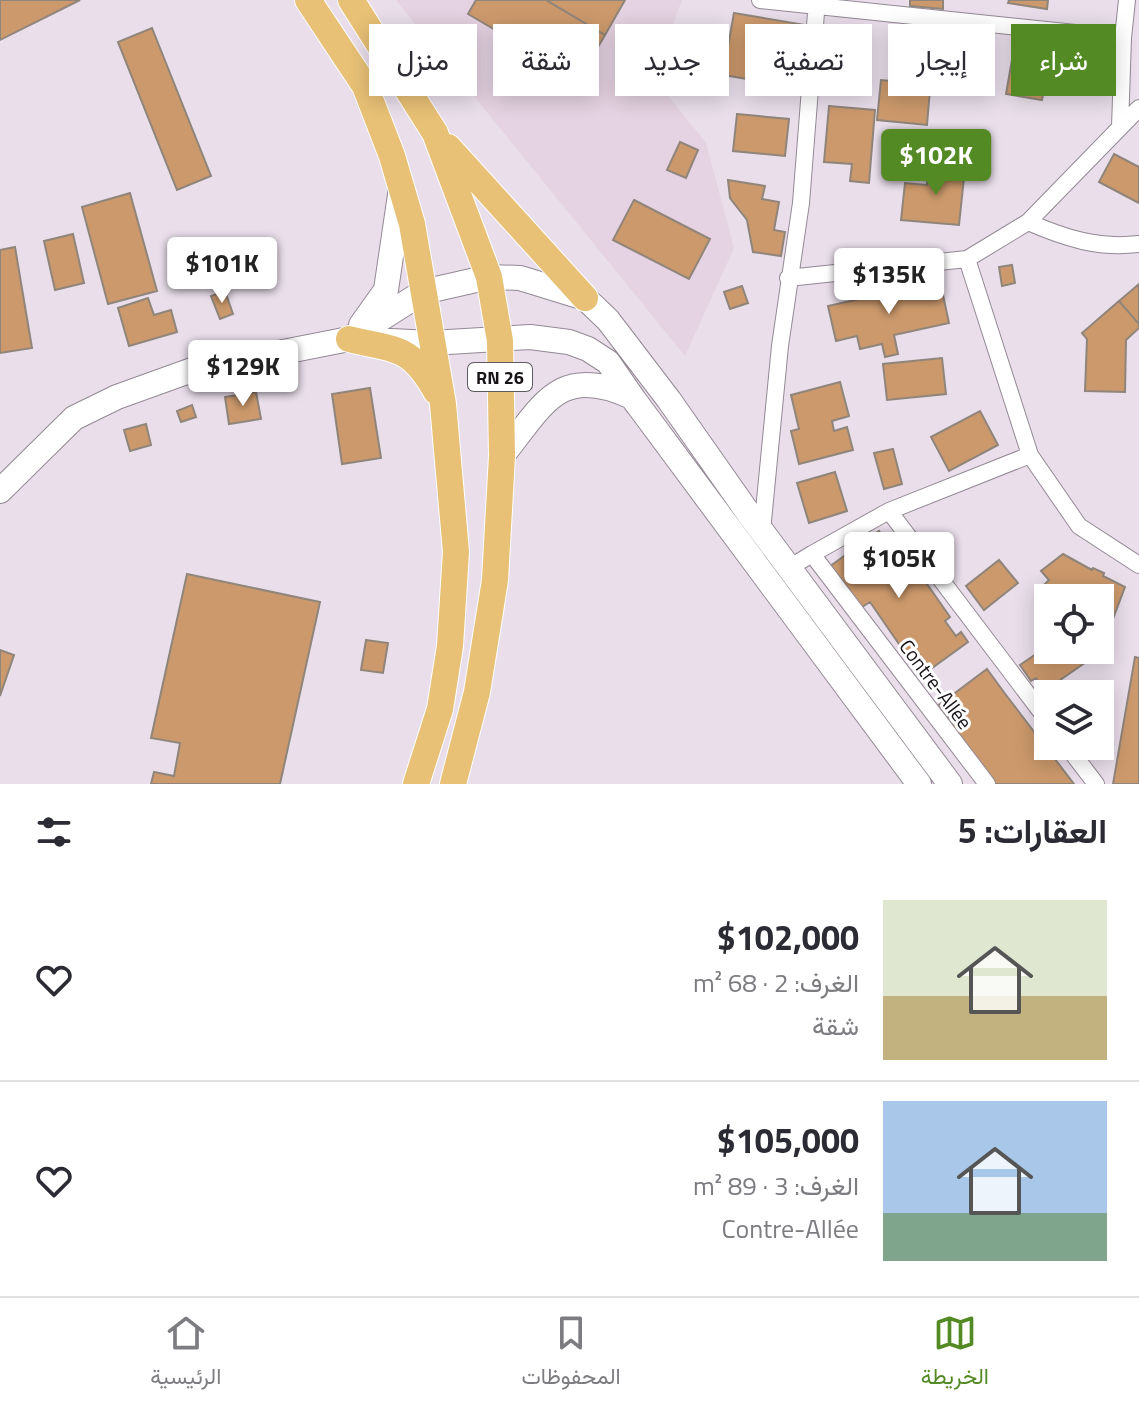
<!DOCTYPE html>
<html lang="ar">
<meta charset="utf-8">
<style>
:root{--surface:#fff;--page:#f2f2f3;--text:#2b2b33;--muted:#7c7c81;--line:#e1e1e2;--accent:#548a24}
body{margin:0;font-family:"Titillium Web",Vazirmatn,sans-serif;background:var(--page);color:var(--text);direction:rtl;height:100vh;display:flex;flex-direction:column;font-size:30px;white-space:nowrap}
*{box-sizing:border-box;margin:0}
p{font-size:26px;color:var(--muted)}
.icon{flex:none;width:44px;height:44px;fill:none;stroke:currentColor;stroke-width:2;stroke-linecap:round;stroke-linejoin:round}
.map{position:relative;height:784px;overflow:hidden;direction:ltr}
.drawer{display:flex;flex-direction:column;background:var(--surface);flex:1}
.drawer>*{flex:none}
.guide{position:absolute;left:24px;top:24px;width:1092px;height:72px;direction:rtl;display:flex;gap:16px}
.tools{position:absolute;left:1034px;top:584px;display:grid;gap:16px}
.tools a{display:grid;place-items:center;width:80px;height:80px;border-radius:0px;background:var(--surface);box-shadow:0 4px 20px #0003;font-size:40px}
.price{position:absolute;translate:-50% -68px;padding:0 18px;border-radius:8px;background:#fff;color:#222;font-size:26px;line-height:52px;filter:drop-shadow(0 2px 4px #0008)}
.price::after{content:'';position:absolute;left:50%;top:48px;width:24px;height:18px;margin-left:-12px;background:inherit;clip-path:polygon(0 0,100% 0,50% 100%)}
.price.on{background:var(--accent);color:#fff}
ul{padding:0;list-style:none}
li{display:flex;align-items:center;gap:24px;height:200px;padding:0 32px}
li+li{border-top:2px solid var(--line)}
li span{display:grid;place-items:center;flex:none;width:224px;height:160px;border-radius:0px;color:#555}
li>.icon{margin-inline-start:auto}
span .icon{width:96px;height:96px;fill:#fffc;stroke-width:1}
li b{font-size:34px}
h2{display:flex;justify-content:space-between;align-items:center;height:96px;padding:0 32px;font-size:34px}
.tag{padding:0 28px;border-radius:0px;background:var(--surface);box-shadow:0 4px 20px #0003;font-size:28px;line-height:72px}
.tag.on{background:var(--accent);color:#fff}
.tab-bar{display:flex;justify-content:space-around;align-items:center;height:112px;border-top:2px solid var(--line);background:var(--surface);font-size:22px;color:var(--muted)}
.tab-bar a{display:grid;justify-items:center;gap:4px}
.tab-bar .on{color:var(--accent)}
.map>svg:first-child{display:block}
</style>
<div class="map">
<svg width="1139" height="784" viewBox="0 0 1139 784">
<rect width="100%" height="100%" fill="#e9deea"/>
<path fill="#e5d2e2" d="M396,0H682L653,77L706,143L734,248L685,356Z"/>
<path fill="#cc996c" stroke="#90857b" stroke-width="2" d="M0,0H80L0,40Z
M476,0H546L605,35L579,79L564,82L539,71L545,59L468,14Z
M546,0H625L605,35Z
M910,0H943V9L910,6Z
M1009,0H1048L1047,9L1008,3Z
M734,13L805,25L794,87L723,75Z
M152,28L211,176L177,190L118,42Z
M895,50L933,53L927,125L877,120L881,80L892,81Z
M1013,54L1050,60L1042,100L1006,94Z
M829,106L875,110L869,183L850,181L852,164L824,162Z
M737,114L789,119L785,156L733,151Z
M680,142L698,150L686,178L667,170Z
M1114,154L1139,167V203L1099,182Z
M929,164L965,168L959,225L901,220L905,183L927,185Z
M728,180L765,186L762,199L779,202L774,230L785,232L781,256L753,252L747,220L730,198Z
M130,193L157,291L108,304L82,207Z
M634,200L710,239L689,279L613,240Z
M73,234L84,283L55,290L44,241Z
M15,247L32,348L0,353V250Z
M1012,265L1015,283L1002,286L999,267Z
M940,281L949,323L894,335L898,354L885,357L882,344L860,349L857,336L836,341L828,306Z
M1139,284V324L1119,301Z
M742,286L748,303L730,309L724,292Z
M225,291L233,314L220,319L211,296Z
M148,298L154,315L171,310L177,332L129,346L118,308Z
M1119,301L1139,324V328L1126,340L1125,392L1085,391L1087,339L1082,333Z
M942,358L946,394L887,400L883,364Z
M840,382L849,416L832,421L834,431L847,427L853,450L799,464L791,431L799,429L791,395Z
M370,388L381,458L342,464L332,394Z
M256,392L261,419L229,424L225,397Z
M192,405L196,417L181,422L177,411Z
M980,411L998,445L949,471L931,437Z
M146,424L151,445L130,451L124,430Z
M893,449L902,484L884,489L874,453Z
M835,472L847,511L809,523L797,483Z
M879,531L888,543L899,535L912,554L904,560L916,577L920,574L950,617L945,621L956,636L961,632L968,642L921,676L870,602L859,609L829,567Z
M1063,554L1092,570L1093,568L1104,573L1103,576L1125,587L1111,624L1100,620V598L1060,597L1045,584L1049,580L1041,571Z
M999,560L1018,583L984,610L966,586Z
M187,574L320,602L280,784H151L154,772L174,776L180,743L151,738Z
M366,640L388,643L383,673L361,670Z
M1048,646V650H1087L1092,658L1044,691L1036,678L1031,681L1020,665Z
M0,650L14,655L0,696Z
M1135,657L1139,658V784H1113Z
M987,669L1006,695L1074,784H993L947,728L953,724L939,705Z"/>
<g fill="none" stroke-linecap="round" stroke-linejoin="round">
<g stroke="#938994" stroke-width="18">
<path id="minor" d="M760,0L1123,38
M1120,127L1123,38L1127,0
M1028,222C1065,238 1098,249 1139,244
M967,259L1030,455L1079,526L1139,565
M788,278L967,259L1028,222L1139,108
M889,511L1048,721
M762,531L780,346L801,203L817,0
M812,554L889,511L1030,455
M789,568L812,554L987,784
M1067,746L1096,784"/>
</g>
<g stroke="#938994" stroke-width="26">
<path id="secondary" d="M361,325L386,290L401,188
M349,339L423,292L489,277L520,278L585,298L608,320L669,400L749,514L950,784
M502,456C543,405 559,363 632,397L919,784
M0,491L74,418L117,397L192,370L349,339L432,343L530,337L569,342L588,349L608,362L637,404"/>
</g>
<g stroke="#fff" stroke-width="28">
<path id="primary" d="M308,0L365,86L392,156L412,224L443,404L456,552L450,646L440,709L416,784
M351,0L435,133L489,277L500,341L502,456L495,580L477,692L453,784
M448,147L585,298
M349,339C397,351 410,345 436,391"/>
</g>
<use href="#minor" stroke="#fff" stroke-width="16"/>
<use href="#secondary" stroke="#fff" stroke-width="24"/>
<use href="#primary" stroke="#e8c176" stroke-width="26"/>
</g>
<g text-anchor="middle" dominant-baseline="central" stroke-width="6" stroke-linejoin="round" paint-order="stroke">
<rect fill="#fff" stroke="#5d5a5d" stroke-width="2" x="468" y="363" width="64" height="28" rx="6"/>
<g font-size="18" font-weight="bold" fill="#171317">
<text x="500" y="377">RN 26</text>
</g>
<g font-size="20" fill="#171317" stroke="#fff">
<text transform="translate(936 684) rotate(53)">Contre-Allée</text>
</g>
</g>
</svg>
<div class="tools">
<a><svg class="icon" aria-label="locate" viewBox="0 0 24 24"><circle cx="12" cy="12" r="6"/><path d="M12 2v4M12 18v4M2 12h4M18 12h4"/></svg></a>
<a><svg class="icon" aria-label="layers" viewBox="0 0 24 24"><path d="M12 4l9 5-9 5-9-5zM3 14l9 5 9-5"/></svg></a>
</div>
<b class="price on" style="left:936px;top:197px">$102K</b>
<b class="price" style="left:222px;top:305px">$101K</b>
<b class="price" style="left:889px;top:316px">$135K</b>
<b class="price" style="left:243px;top:408px">$129K</b>
<b class="price" style="left:899px;top:600px">$105K</b>
<div class="guide">
<a class="tag on">شراء</a>
<a class="tag">إيجار</a>
<a class="tag">تصفية</a>
<a class="tag">جديد</a>
<a class="tag">شقة</a>
<a class="tag">منزل</a>
</div>
</div>
<section class="drawer">
<h2>العقارات: 5<svg class="icon" aria-label="filters" viewBox="0 0 24 24"><path d="M4 7h16M4 17h16"/><circle cx="9" cy="7" r="2"/><circle cx="15" cy="17" r="2"/></svg></h2>
<ul>
<li><span style="background:linear-gradient(#dfe7d0 60%,#c2b280 0)"><svg class="icon" aria-label="home" viewBox="0 0 24 24"><path d="M3 11l9-7 9 7M6 9v11h12V9"/></svg></span><div><b>$102,000</b><p>الغرف: 2 · 68 m²</p><p>شقة</p></div><svg class="icon" aria-label="heart" viewBox="0 0 24 24"><path d="M12 20l-8-8c-3-5 5-10 8-4 3-6 11-1 8 4z"/></svg></li>
<li><span style="background:linear-gradient(#a9c7e8 70%,#7fa58c 0)"><svg class="icon" aria-label="home" viewBox="0 0 24 24"><path d="M3 11l9-7 9 7M6 9v11h12V9"/></svg></span><div><b>$105,000</b><p>الغرف: 3 · 89 m²</p><p>Contre-Allée</p></div><svg class="icon" aria-label="heart" viewBox="0 0 24 24"><path d="M12 20l-8-8c-3-5 5-10 8-4 3-6 11-1 8 4z"/></svg></li>
</ul>
</section>
<nav class="tab-bar">
<a class="on"><svg class="icon" aria-label="map" viewBox="0 0 24 24"><path d="M3 6l6-2 6 2 6-2v14l-6 2-6-2-6 2zM9 4v14M15 6v14"/></svg>الخريطة</a>
<a><svg class="icon" aria-label="saved" viewBox="0 0 24 24"><path d="M7 4h10v16l-5-4-5 4z"/></svg>المحفوظات</a>
<a><svg class="icon" aria-label="home" viewBox="0 0 24 24"><path d="M3 11l9-7 9 7M6 9v11h12V9"/></svg>الرئيسية</a>
</nav>
